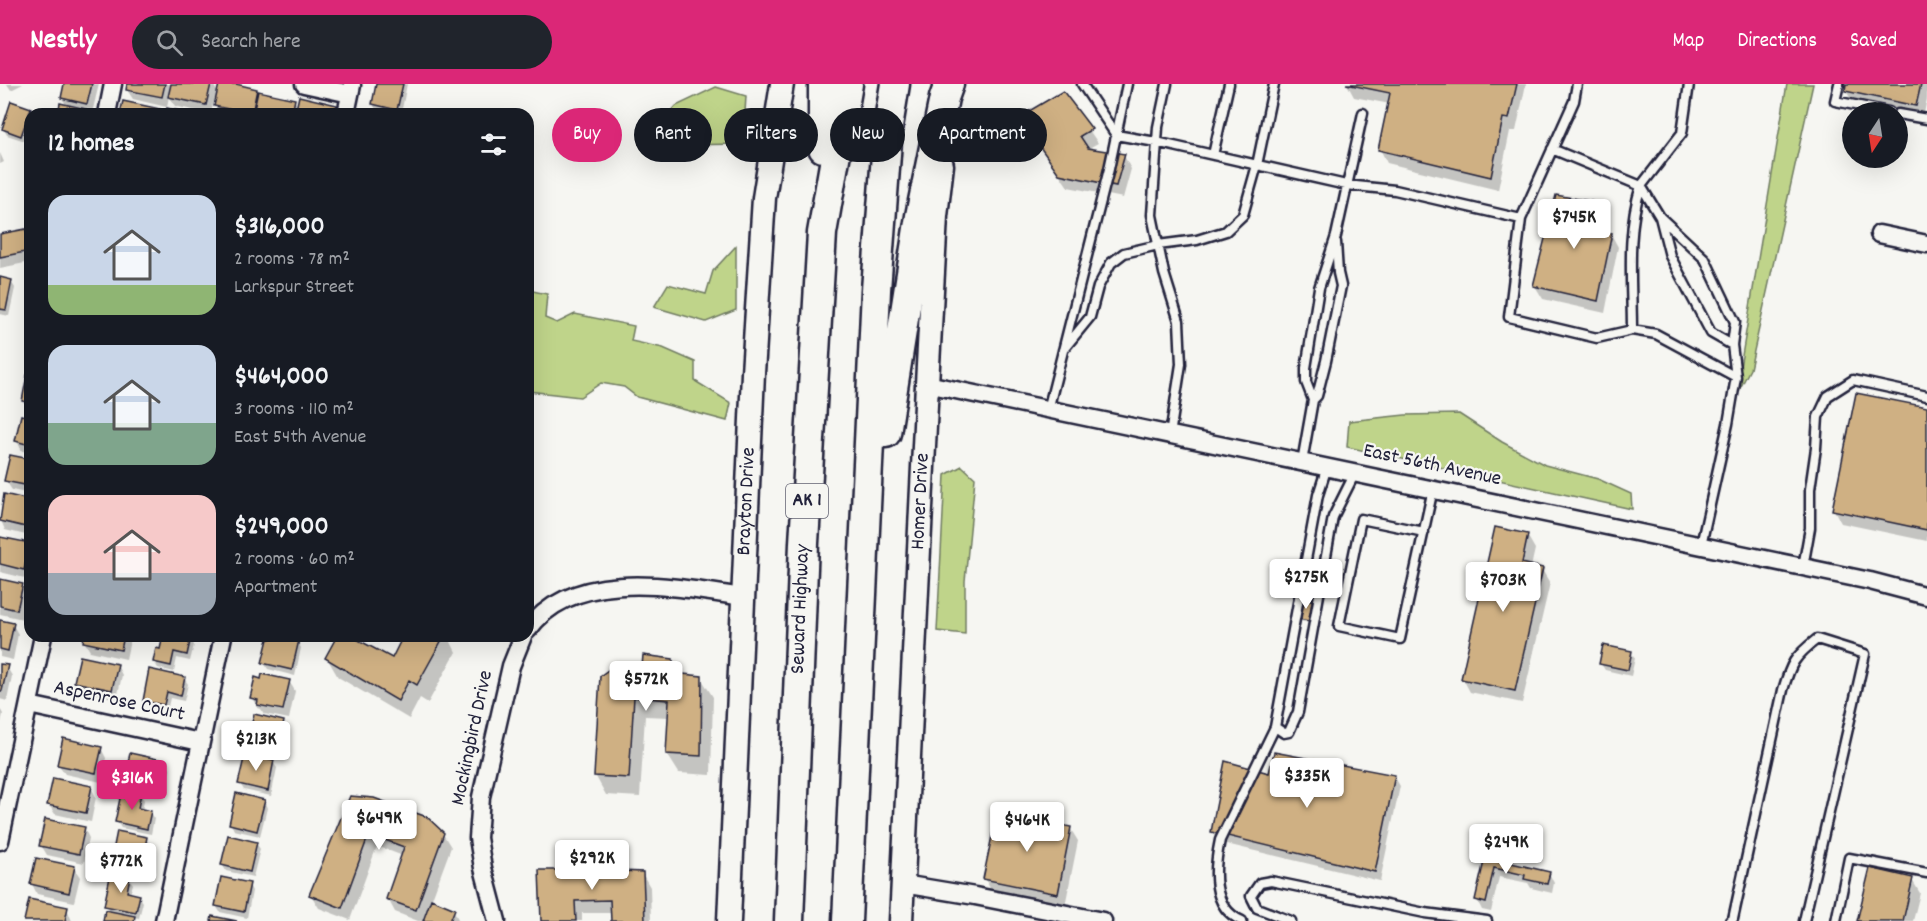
<!DOCTYPE html>
<meta charset="utf-8">
<style>
:root{--surface:#171b24;--page:#20242c;--text:#f1f3f6;--muted:#9ea1a6;--accent:#db2777}
body{margin:0;font-family:Dekko,sans-serif;background:var(--page);color:var(--text);height:100vh;display:flex;flex-direction:column;font-size:22px;white-space:nowrap}
*{box-sizing:border-box;margin:0}
p{font-size:20px;color:var(--muted)}
.icon{flex:none;width:33px;height:33px;fill:none;stroke:currentColor;stroke-width:2;stroke-linecap:round;stroke-linejoin:round}
.map{position:relative;flex:1;overflow:hidden}
.side{position:absolute;left:24px;top:24px;width:510px;height:534px;display:flex;flex-direction:column;background:var(--surface);border-radius:18px;box-shadow:0 6px 24px #0002}
.side>*{flex:none}
.top-card{position:absolute;left:552px;top:24px;width:570px;height:54px;display:flex;gap:12px}
.needle{width:39px;rotate:192deg}
.buttons{position:absolute;left:1842px;top:18px;display:grid;gap:12px}
.buttons a{display:grid;place-items:center;width:66px;height:66px;border-radius:50%;background:var(--surface);box-shadow:0 6px 24px #0002;font-size:30px}
.price{position:absolute;translate:-50% -51px;padding:0 14px;border-radius:6px;background:#fff;color:#222;font-size:20px;line-height:39px;filter:drop-shadow(0 2px 3px #0008)}
.price::after{content:'';position:absolute;left:50%;top:36px;width:18px;height:14px;margin-left:-9px;background:inherit;clip-path:polygon(0 0,100% 0,50% 100%)}
.price.current{background:var(--accent);color:#fff}
ul{padding:0;list-style:none}
li{display:flex;align-items:center;gap:18px;height:150px;padding:0 24px}
li span{display:grid;place-items:center;flex:none;width:168px;height:120px;border-radius:18px;color:#555}
li>.icon{margin-inline-start:auto}
span .icon{width:72px;height:72px;fill:#fffc;stroke-width:1}
li b{font-size:26px}
h2{display:flex;justify-content:space-between;align-items:center;height:72px;padding:0 24px;font-size:26px}
.tag{padding:0 21px;border-radius:27px;background:var(--surface);box-shadow:0 6px 24px #0002;font-size:21px;line-height:54px}
.tag.current{background:var(--accent);color:#fff}
header{display:flex;align-items:center;gap:36px;box-sizing:border-box;height:84px;padding:0 30px;background:var(--accent);color:#fff}
header strong{font-size:28px}
nav{display:flex;gap:33px;margin-inline-start:auto;font-size:21px}
.search{width:420px;height:54px;background:var(--page);display:flex;align-items:center;gap:15px;box-sizing:border-box;padding:0 21px;border-radius:33px;color:var(--muted);font-size:22px}
.map>svg:first-child{display:block}
</style>
<header>
<strong>Nestly</strong>
<div class="search"><svg class="icon" aria-label="search" viewBox="0 0 24 24"><circle cx="10" cy="10" r="6"/><path d="M15 15l6 6"/></svg>Search here</div>
<nav><a>Map</a><a>Directions</a><a>Saved</a></nav>
</header>
<div class="map">
<svg width="1927" height="837" viewBox="0 0 1927 837">
<rect width="100%" height="100%" fill="#f6f6f2"/>
<filter id="ink" filterUnits="userSpaceOnUse"><feTurbulence type="fractalNoise" baseFrequency=".0167" numOctaves="2"/><feDisplacementMap in="SourceGraphic" scale="12" xChannelSelector="R" yChannelSelector="G"/><feConvolveMatrix kernelMatrix="1 2 1 2 8 2 1 2 1" color-interpolation-filters="sRGB"/></filter>
<g filter="url(#ink)">
<path fill="#bfd48a" stroke="#707b62" stroke-width="1.5" d="M1787,0H1813L1750,285L1735,314Z
M716,3L746,12L743,60L676,61L666,58L663,37L676,22Z
M736,162V226L706,238L654,223L668,200L706,210L713,187Z
M528,206L547,210L545,234L557,239L575,230L634,242L631,257L663,264L695,278V297L731,319L727,337L637,313L624,303L601,299L580,313L528,307Z
M1459,330L1502,358L1545,381L1598,395L1631,410L1632,425L1347,363L1349,337L1405,331Z
M962,382L975,394L965,497V550L937,547L945,391Z"/>
<path fill="#0003" d="M7,0H23L11,6Z
M66,0H99L92,29L59,30L67,22L62,14Z
M129,0H213L218,9L220,0H229L294,16L298,23L336,22L341,30H220L213,19L211,30L175,22L169,12L167,23L133,15L127,6Z
M377,0H407L401,30H372V28L378,29L373,20Z
M1347,0H1526L1516,47H1510L1498,106L1387,79L1380,65L1390,20L1354,13Z
M1848,0H1927V15L1923,34L1854,20L1846,7Z
M1063,9L1098,59L1087,65L1124,72L1131,85L1123,114L1068,103L1021,33Z
M30,26L33,30H30V42L25,57L7,51L3,44Z
M0,69L4,78L0,80Z
M1600,120L1607,133L1603,149L1611,150L1618,163L1605,229L1543,215L1535,202Z
M25,146L30,155V178L0,184V151Z
M0,195L11,197L15,204L9,232L0,230Z
M30,293V323H27L24,317Z
M1927,325V457L1841,439L1834,426Z
M30,334V368L22,367L17,357Z
M30,376V410L12,406L6,397Z
M5,412L30,418V452L5,446L0,434Z
M1527,451L1535,465L1531,483L1542,486L1550,499L1522,619L1470,608L1463,595Z
M0,454L29,461V495L0,488Z
M0,497L22,501L27,511L23,535L0,530Z
M1304,516L1314,521L1310,539L1301,537L1300,535Z
M0,538L13,541L18,550L13,576L0,573Z
M85,552H131L126,575L90,567L84,557Z
M165,552L190,554L194,561L190,577L177,574L174,588L158,584L154,578L162,567Z
M272,552L298,558L301,564L295,592L268,585L264,579Z
M286,552H308L307,556Z
M339,552H347L392,577L404,554L401,552H454L451,558L456,568L428,619L420,614L409,635L338,593L327,574Z
M1631,568L1635,574L1631,592L1605,586L1601,580Z
M672,577L680,591L701,594L713,613L711,691L679,689L667,670L669,633L645,632L640,713L606,711L595,691L643,585Z
M0,581L7,583L12,592L7,617L0,615Z
M117,581L122,591L117,615L81,607L76,598Z
M184,594L188,600L184,617L170,614L167,627L148,623L144,616Z
M262,597H289L295,607L289,635L264,630L261,625L258,624L252,614Z
M0,625L3,630L0,643Z
M283,638L287,644L281,672L252,666L249,660Z
M101,664L106,674L101,698L65,690L59,681Z
M166,678L170,685L164,711L134,704L130,698L133,686L129,679Z
M273,678L277,684L271,712L244,706L240,700Z
M1270,690L1394,692L1400,702L1380,797L1218,758L1212,748Z
M91,703L96,713L91,738L55,730L49,721Z
M140,710L144,716L142,727L150,729L154,735L151,750L121,744L117,738Z
M351,714L443,750L451,763L431,817L454,827L459,837H418L395,828L388,815L403,772L377,762L350,836L319,824L311,811Z
M264,717L267,724L260,752L234,746L231,740Z
M84,744L89,754L84,779L47,771L41,761Z
M1070,744L1078,757L1065,822L992,808L985,795Z
M146,755L150,761L146,780L133,777L130,791L116,788L112,781Z
M256,759L260,765L253,793L226,787L222,780Z
M1486,775L1549,789L1554,799L1552,809L1531,804L1528,799L1499,793L1491,828L1482,826L1477,816Z
M620,781L624,788L642,789L650,803L651,837H613V829H582V837H542Z
M74,784L80,793L74,818L37,810L32,800Z
M129,794L133,800L130,810L139,812L143,818L139,834L134,833L136,837H104L110,828L106,821Z
M1912,796L1920,809L1913,837H1859Z
M249,801L252,807L247,834L220,828L216,822Z
M67,825L72,837H26Z"/>
<path fill="#cfb083" stroke="#22223b" stroke-width="1.5" d="M64,0H92L87,20L61,14Z
M127,0H165L162,13L126,6Z
M171,0H211L206,21L168,13Z
M219,0H236L257,5L252,30L214,22Z
M376,0H403L397,26L372,20Z
M1346,0H1517L1509,35L1503,34L1491,93L1378,66L1390,9Z
M1846,0H1921L1916,22L1845,7Z
M258,7L295,15L292,30H253Z
M1063,7L1092,45L1080,52L1088,64L1125,70L1116,102L1059,90L1019,33Z
M299,12L337,21L335,30H295Z
M11,17L31,24L21,52L2,45Z
M123,17L160,25L159,30H120Z
M60,19L86,25L85,30H58Z
M167,24L193,30H165Z
M1556,111L1601,119L1594,147L1612,149L1598,217L1533,202Z
M26,145L30,167L0,173V150Z
M0,193L12,196L6,226L0,225Z
M27,291L30,292V319L22,317Z
M1856,309L1927,323V446L1832,426Z
M21,331L30,333V361L15,357Z
M10,371L30,375V402L4,397Z
M4,410L30,416V444L0,437Z
M1495,443L1528,450L1522,479L1543,484L1515,607L1461,595Z
M0,453L30,459L24,486L0,480Z
M0,495L23,500L17,526L0,522Z
M1303,514L1314,517L1309,537L1298,535Z
M0,536L14,539L8,567L0,565Z
M84,552H124L121,566L83,558Z
M163,552L191,553L187,571L174,568L171,582L153,578L156,564L160,565Z
M271,552L299,556L292,586L262,579L268,555H270Z
M337,552H351L392,574L403,552H444L417,601L409,596L398,617L325,574Z
M1603,561L1632,567L1628,586L1599,580Z
M643,571L673,575V589L702,592L701,672L666,670L669,616L634,613L629,694L594,692L600,592L615,581L642,583Z
M80,572L118,580L112,606L74,598Z
M0,580L8,581L2,607H0Z
M149,585L185,593L181,612L167,608L164,621L143,617Z
M262,590L290,596L283,626L257,621L258,616L250,614L255,593L261,595Z
M254,630L284,637L278,666L247,660Z
M63,654L102,663L96,689L57,681Z
M1274,668L1395,691L1375,788L1211,748L1225,677L1269,689Z
M130,669L167,677L161,705L129,698L133,680L128,679Z
M245,670L274,676L268,707L238,700Z
M53,694L92,702L86,729L47,721Z
M122,705L141,709L138,724L151,727L147,745L115,738Z
M236,709L265,716L257,747L229,740Z
M350,712L374,714L427,733L444,749L416,826L386,815L404,763L369,750L342,824L309,811Z
M997,728L1071,743L1058,810L983,795Z
M45,735L85,743L79,770L39,762Z
M117,747L147,753L143,774L130,772L127,785L110,782Z
M228,751L257,758L250,788L221,781Z
M1485,773L1550,788L1547,800L1524,795L1525,791L1494,784L1486,819L1475,816Z
M36,774L75,782L69,809L30,800Z
M621,779V787L643,788L645,837H611L610,816L575,817L576,837H541L539,786H561V781Z
M1870,784L1913,794L1903,837H1857Z
M111,788L130,792L127,808L140,811L136,828L104,822Z
M221,793L250,799L244,828L215,822Z
M29,815L68,823L65,837H24Z
M431,815L455,825L450,837H423Z
M105,826L135,832L134,837H103Z
M212,832L237,837H211Z"/>
<g fill="none" stroke-linecap="round" stroke-linejoin="round">
<g stroke="#22223b" stroke-width="13">
<path id="service" d="M1082,0L1116,51L1156,58L1346,101L1395,106L1521,135L1574,17L1577,0
M1167,0L1158,43L1152,131L1164,189L1179,237L1181,280L1170,351
M1689,0L1682,49L1641,102L1660,133L1705,175L1735,238L1732,261L1736,293L1728,340L1701,461
M1839,0L1835,17L1889,28
M1898,30L1927,35
M1552,65L1641,102C1626,148 1632,199 1632,246
M1213,71L1229,0
M1660,133L1670,172L1711,249L1732,261
M1521,135L1509,233L1597,254L1632,246L1656,250L1736,293
M1063,266L1090,233L1098,203L1111,179L1124,169L1158,161L1197,156L1226,147L1243,131L1257,81L1274,0
M1313,316L1306,298V284L1319,204L1336,152L1363,29
M1048,326L1109,85L1127,0
M1302,378L1313,316L1317,312L1326,277L1341,202L1338,189L1336,158
M1327,383L1318,411L1275,643L1284,649L1289,648L1298,628L1333,433L1355,389
M1424,448L1361,435L1339,542L1400,555L1433,405
M1803,483L1810,444V405L1816,364L1818,333L1828,312L1853,296L1927,312
M1242,837C1210,823 1214,784 1220,756L1275,643
M1291,837L1257,824L1251,812L1260,799L1271,797L1425,829L1487,837
M1730,837L1733,835L1783,606C1791,579 1794,573 1817,555L1865,570L1804,837
M1836,837L1849,774L1927,789"/>
</g>
<g stroke="#22223b" stroke-width="21">
<path id="minor" d="M304,0L350,10
M107,30L113,0
M346,30L352,1
M1879,150L1927,160
M927,300L1870,497L1927,512
M528,546C573,482 676,503 743,513
M29,621L200,658
M0,757L43,552
M903,800L975,812L1103,837
M164,837L223,552
M497,837L483,784L478,754L481,713L511,582L523,552"/>
</g>
<g stroke="#22223b" stroke-width="27">
<g id="secondary">
<path id="s1" d="M729,837L753,289L764,114L782,0"/>
<path id="s2" d="M901,837L927,300L936,132L942,81"/>
</g>
</g>
<g stroke="#22223b" stroke-width="33">
<g id="motorway">
<path d="M823,64V0"/>
<path d="M886,349L920,132L944,14L949,0"/>
<path id="s3" d="M789,837L804,459L822,149L848,0"/>
<path d="M847,837L876,206L888,43L895,0"/>
</g>
</g>
<use href="#service" stroke="#f6f6f2" stroke-width="8"/>
<use href="#minor" stroke="#f6f6f2" stroke-width="16"/>
<use href="#secondary" stroke="#f6f6f2" stroke-width="22"/>
<use href="#motorway" stroke="#f6f6f2" stroke-width="28"/>
</g>
</g>
<g text-anchor="middle" dominant-baseline="central" stroke-width="4.5" stroke-linejoin="round" paint-order="stroke">
<rect fill="#f6f6f2" stroke="#626272" stroke-width="1.5" x="786" y="400" width="42" height="34" rx="4.5"/>
<g font-size="20" font-weight="bold" fill="#22223b">
<text x="807" y="417">AK 1</text>
</g>
<g font-size="21" fill="#22223b" stroke="#f6f6f2">
<text transform="translate(1432 382) rotate(12)">East 56th Avenue</text>
<text stroke="none"><textPath href="#s1" startOffset="420">Brayton Drive</textPath></text>
<text stroke="none"><textPath href="#s2" startOffset="420">Homer Drive</textPath></text>
<text stroke="none"><textPath href="#s3" startOffset="312">Seward Highway</textPath></text>
<text transform="translate(119 618) rotate(12)">Aspenrose Court</text>
<text transform="translate(473 654) rotate(-78)">Mockingbird Drive</text>
</g>
</g>
</svg>
<div class="buttons">
<a><svg class="needle" viewBox="-14 -14 28 28"><path d="M0-13l5 13h-10z" fill="#e53935"/><path d="M0 13l5-13h-10z" fill="#9ea1a6"/></svg></a>
</div>
<b class="price" style="left:1574px;top:166px">$745K</b>
<b class="price" style="left:1306px;top:526px">$275K</b>
<b class="price" style="left:1503px;top:529px">$703K</b>
<b class="price" style="left:646px;top:628px">$572K</b>
<b class="price" style="left:256px;top:688px">$213K</b>
<b class="price" style="left:1307px;top:725px">$335K</b>
<b class="price current" style="left:132px;top:727px">$316K</b>
<b class="price" style="left:379px;top:767px">$649K</b>
<b class="price" style="left:1027px;top:769px">$464K</b>
<b class="price" style="left:1506px;top:791px">$249K</b>
<b class="price" style="left:592px;top:807px">$292K</b>
<b class="price" style="left:121px;top:810px">$772K</b>
<div class="top-card">
<a class="tag current">Buy</a>
<a class="tag">Rent</a>
<a class="tag">Filters</a>
<a class="tag">New</a>
<a class="tag">Apartment</a>
</div>
<section class="side">
<h2>12 homes<svg class="icon" aria-label="filters" viewBox="0 0 24 24"><path d="M4 7h16M4 17h16"/><circle cx="9" cy="7" r="2"/><circle cx="15" cy="17" r="2"/></svg></h2>
<ul>
<li><span style="background:linear-gradient(#c9d6e8 75%,#8fb573 0)"><svg class="icon" aria-label="home" viewBox="0 0 24 24"><path d="M3 11l9-7 9 7M6 9v11h12V9"/></svg></span><div><b>$316,000</b><p>2 rooms · 78 m²</p><p>Larkspur Street</p></div></li>
<li><span style="background:linear-gradient(#c9d6e8 65%,#7fa58c 0)"><svg class="icon" aria-label="home" viewBox="0 0 24 24"><path d="M3 11l9-7 9 7M6 9v11h12V9"/></svg></span><div><b>$464,000</b><p>3 rooms · 110 m²</p><p>East 54th Avenue</p></div></li>
<li><span style="background:linear-gradient(#f6c9c9 65%,#9aa5b1 0)"><svg class="icon" aria-label="home" viewBox="0 0 24 24"><path d="M3 11l9-7 9 7M6 9v11h12V9"/></svg></span><div><b>$249,000</b><p>2 rooms · 60 m²</p><p>Apartment</p></div></li>
</ul>
</section>
</div>
